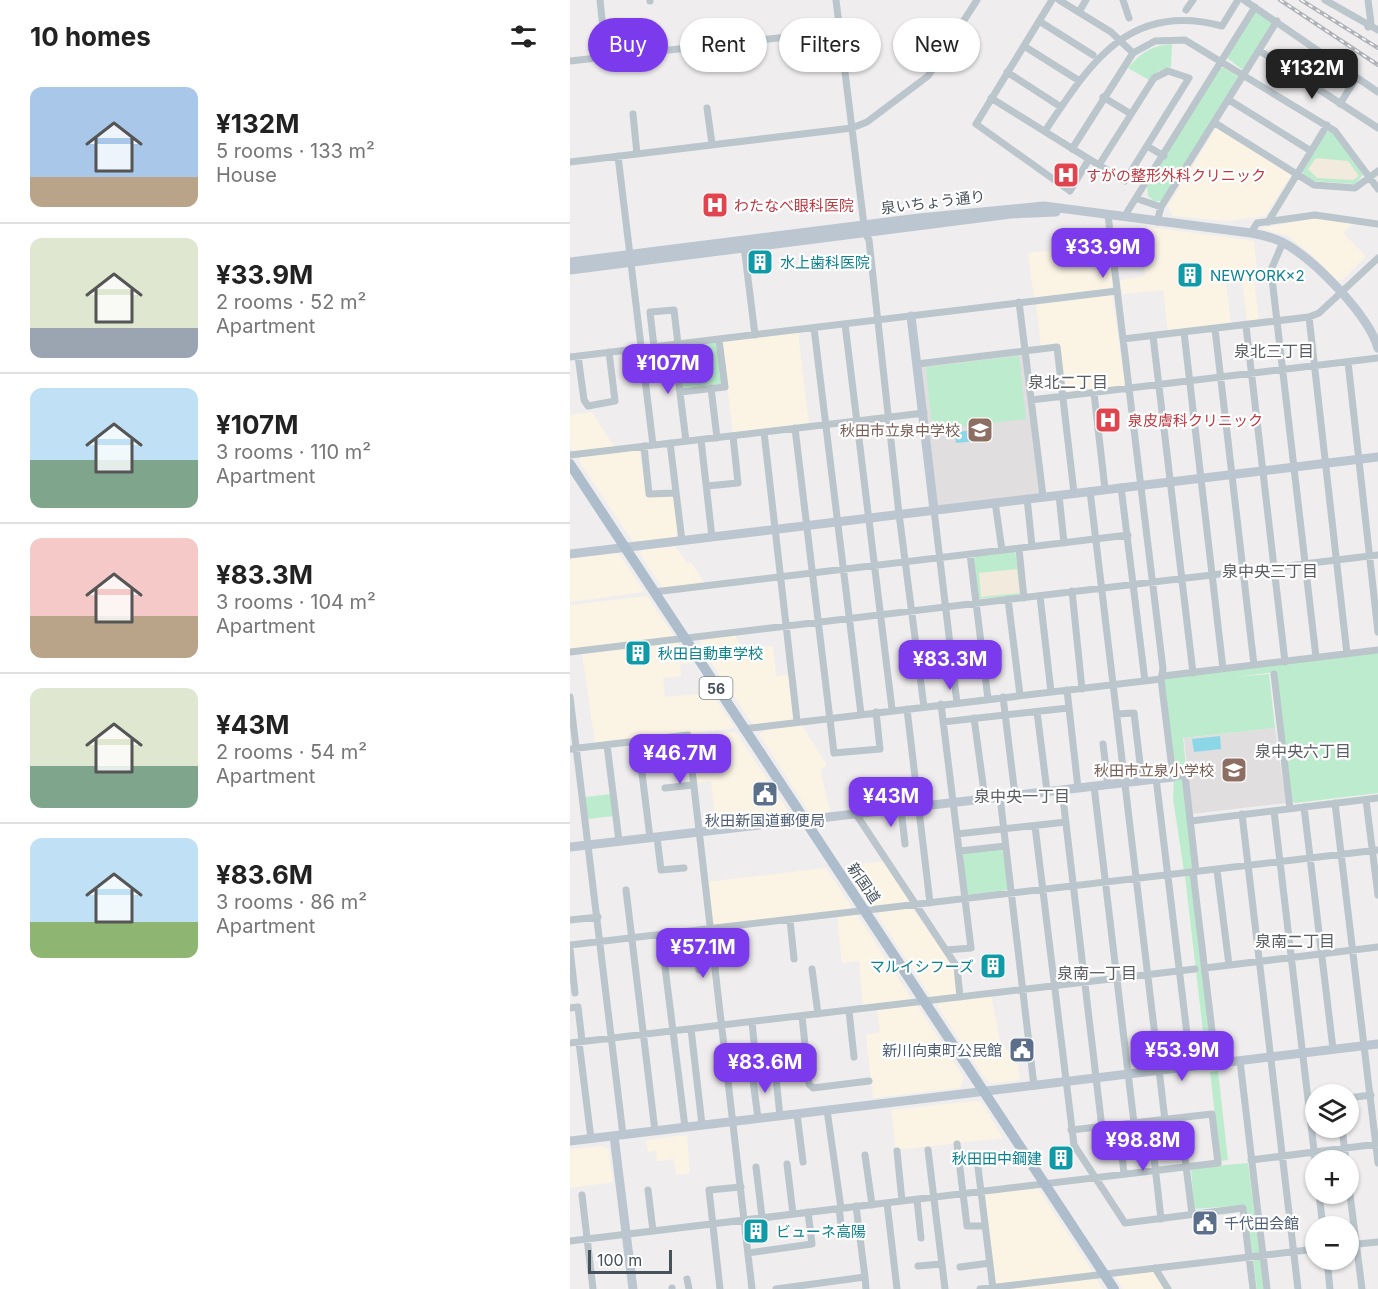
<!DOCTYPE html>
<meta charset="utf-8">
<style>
:root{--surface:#fff;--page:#f2f2f2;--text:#222;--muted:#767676;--line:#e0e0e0;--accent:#7c3aed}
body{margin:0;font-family:Inter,"Noto Sans JP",sans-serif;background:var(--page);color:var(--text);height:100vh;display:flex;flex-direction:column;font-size:22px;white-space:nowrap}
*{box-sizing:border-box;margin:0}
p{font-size:20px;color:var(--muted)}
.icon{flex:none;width:33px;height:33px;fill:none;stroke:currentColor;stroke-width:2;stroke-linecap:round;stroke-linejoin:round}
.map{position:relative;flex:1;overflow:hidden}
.sheet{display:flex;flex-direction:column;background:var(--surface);width:570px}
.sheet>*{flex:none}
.hud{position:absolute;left:18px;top:18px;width:570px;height:54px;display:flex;gap:12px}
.controls{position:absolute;left:735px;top:1084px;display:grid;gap:12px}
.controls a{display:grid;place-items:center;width:54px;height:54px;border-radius:50%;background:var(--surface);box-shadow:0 2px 4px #0004;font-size:30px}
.scale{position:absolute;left:18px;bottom:15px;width:84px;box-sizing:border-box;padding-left:6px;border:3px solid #465159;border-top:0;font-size:16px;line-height:21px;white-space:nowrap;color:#465159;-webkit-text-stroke:4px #fff;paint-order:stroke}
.price{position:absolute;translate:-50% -51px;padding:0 14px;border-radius:12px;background:var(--accent);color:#fff;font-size:20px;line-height:39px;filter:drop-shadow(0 2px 3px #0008)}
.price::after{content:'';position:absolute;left:50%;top:36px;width:18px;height:14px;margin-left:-9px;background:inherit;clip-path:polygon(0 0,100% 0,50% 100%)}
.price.current{background:#222;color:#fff}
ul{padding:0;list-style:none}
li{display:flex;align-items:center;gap:18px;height:150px;padding:0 30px}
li+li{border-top:2px solid var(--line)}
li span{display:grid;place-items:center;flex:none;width:168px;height:120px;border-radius:12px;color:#555}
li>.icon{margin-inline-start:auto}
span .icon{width:72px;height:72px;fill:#fffc;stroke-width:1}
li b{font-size:26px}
h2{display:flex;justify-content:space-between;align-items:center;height:72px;padding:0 30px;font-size:26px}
.chip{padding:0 21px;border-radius:27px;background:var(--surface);box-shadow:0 2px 4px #0004;font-size:21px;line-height:54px}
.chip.current{background:var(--accent);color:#fff}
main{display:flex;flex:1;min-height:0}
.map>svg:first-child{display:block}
</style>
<main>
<section class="sheet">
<h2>10 homes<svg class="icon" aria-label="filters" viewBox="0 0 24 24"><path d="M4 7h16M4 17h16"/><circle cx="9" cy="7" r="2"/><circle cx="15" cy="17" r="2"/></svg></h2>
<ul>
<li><span style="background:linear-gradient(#a9c7e8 75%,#b9a48a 0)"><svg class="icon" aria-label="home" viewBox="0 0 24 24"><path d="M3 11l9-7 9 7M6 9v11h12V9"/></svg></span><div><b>¥132M</b><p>5 rooms · 133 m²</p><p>House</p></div></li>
<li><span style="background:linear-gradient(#dfe7d0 75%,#9aa5b1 0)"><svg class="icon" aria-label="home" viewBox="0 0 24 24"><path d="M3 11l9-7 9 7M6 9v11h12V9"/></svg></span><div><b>¥33.9M</b><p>2 rooms · 52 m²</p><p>Apartment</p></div></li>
<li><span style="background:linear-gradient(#bfe0f5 60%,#7fa58c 0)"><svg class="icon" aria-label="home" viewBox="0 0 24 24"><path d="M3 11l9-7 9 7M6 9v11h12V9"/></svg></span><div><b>¥107M</b><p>3 rooms · 110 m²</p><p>Apartment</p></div></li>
<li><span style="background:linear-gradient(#f6c9c9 65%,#b9a48a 0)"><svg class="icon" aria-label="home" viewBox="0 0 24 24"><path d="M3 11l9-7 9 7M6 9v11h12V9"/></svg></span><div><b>¥83.3M</b><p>3 rooms · 104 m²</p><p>Apartment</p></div></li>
<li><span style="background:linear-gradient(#dfe7d0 65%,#7fa58c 0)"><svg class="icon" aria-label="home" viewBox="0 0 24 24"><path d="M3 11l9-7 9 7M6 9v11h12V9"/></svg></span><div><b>¥43M</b><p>2 rooms · 54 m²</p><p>Apartment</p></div></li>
<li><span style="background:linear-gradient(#bfe0f5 70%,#8fb573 0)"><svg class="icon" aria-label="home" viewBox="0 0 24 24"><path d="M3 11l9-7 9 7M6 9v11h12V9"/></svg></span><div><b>¥83.6M</b><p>3 rooms · 86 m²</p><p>Apartment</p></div></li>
</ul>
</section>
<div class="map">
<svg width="808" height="1289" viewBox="0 0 808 1289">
<rect width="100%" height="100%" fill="#efeded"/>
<path fill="#fbf4e5" d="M646,128L721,175L695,216L657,221L603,216L598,206Z
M748,218L783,223L773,233L796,256L772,280H767L741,254L718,236L690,228Z
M571,226L684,241L687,270L698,269L700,276L684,279L689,320L677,322L672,280L656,282L661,325L598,331L593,290L552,294L550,280L575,276Z
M523,246L525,265L541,263L543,285L540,289L464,298L458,253Z
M542,295L555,382L552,387L498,393L495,391L489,345L471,347L466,305Z
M228,332L239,424L163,433L152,341Z
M22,412L45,448L4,452L0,447V415Z
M69,449L77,497L104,496L109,535L107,538L63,542L9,461L11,456Z
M105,546L118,564L121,562L136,585L94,590L70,554L73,549Z
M47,551L74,592L0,602V556Z
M77,596L105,638L0,650V605Z
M165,635L172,648L203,646L206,676L221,675L224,720L184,724L181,722L129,644L132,639Z
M107,642L121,663L110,664L111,676L93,678L95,697L141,693L165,728L25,744L12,653Z
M231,724L257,765L250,770L261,814L241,815L189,734L202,728Z
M166,732L223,818L146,827L141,781L124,783L119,737Z
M314,861L339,899L337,904L302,907L275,866Z
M256,868L282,908L278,911L142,928L136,882Z
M342,908L385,969L386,996L361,997L308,916L310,912Z
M286,913L343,1001L293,1007L289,961L272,963L267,916Z
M421,995L430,1040L448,1065L450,1080L423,1083L416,1080L368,1007L369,1002Z
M347,1005L394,1078L390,1088L303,1098L296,1035L310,1032L307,1010Z
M404,1101L411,1102L433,1138L326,1150L321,1110Z
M117,1135L120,1173L106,1175L104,1159L87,1161L86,1151L78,1152L76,1140Z
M32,1146L39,1150L43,1182L0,1188V1149Z
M467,1187L524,1274L425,1284L414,1193Z
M582,1269L594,1289H553L544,1274Z
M526,1278L533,1289H439Z"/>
<path fill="#e0dede" d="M455,351L473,496L364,510L347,364Z
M705,728L716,803L621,814L614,738Z"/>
<path fill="#bceccd" d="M685,12L703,22L673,70L657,58Z
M602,44L601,67L588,71L579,80L558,68C570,53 583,45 602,44Z
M650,68H654L668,77L669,81L592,201H584L578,196L577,186Z
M760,131L771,140L793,175L785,184L744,181L733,175V171L755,133Z
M146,342L152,384L111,388L107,348Z
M449,356L456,419L362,430L356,367Z
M445,551L452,593L450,595L407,599L404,556Z
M808,652V793L725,803L722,801L706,672L664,677L699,674L705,728L613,738L626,865L622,870L614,871L603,799L604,776L593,678Z
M41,794L44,816L18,819L15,797Z
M432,848L439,890L396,895L393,853Z
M622,875L643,1056L636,1057L615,876Z
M648,1071L658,1160L650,1161L640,1072Z
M678,1163L694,1289H687L676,1205L624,1209L621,1168Z"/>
<path fill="#f1eadd" d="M746,158L778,161L789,176L783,180L747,178L738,169Z
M447,569L450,593L411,597L409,573Z"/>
<path fill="#8bd7e7" d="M405,430L407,441L386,443L385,432Z
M650,736L651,749L624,752L622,739Z"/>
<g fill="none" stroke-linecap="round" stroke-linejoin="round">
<path stroke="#bbc5cc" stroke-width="7" d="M30,0L36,57
M80,0V1
M266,0L295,233L299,240L329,514L354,707
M482,0L406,124L500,191L519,159
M489,0L541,32L563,53
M553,0L559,18
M674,0L808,92
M755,0L808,30
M798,0L801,23L798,27
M616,10L623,0
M509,12L516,0
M469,21L523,55
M454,46L508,80
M690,51L808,128
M0,61L270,31
M437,72L491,107
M533,97L561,114
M421,98C466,126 510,154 555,181L619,78L598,71L584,78L529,165
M659,100L741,151
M770,104L786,78
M137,108L142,144
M63,114L67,154
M645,123L744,185L785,188L808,171
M475,131C518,67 557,0 652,26L668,0
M577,146L594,156
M502,149L563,53L585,41L615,40L765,131L808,189
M48,156L83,445
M0,162L282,128L297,122L358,76L407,0
M568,199L591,207
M538,215L593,669L591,679L603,777L615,775L626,872
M554,217L685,7
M587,222L591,207L707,21
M698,222L757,125
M681,233L687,223L745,215L808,224
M713,242L701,270L746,657
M174,246L185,335
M449,302L473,496
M739,317L777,654
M275,324L322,709
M676,326L715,662
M244,328L291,714
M645,329L684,665
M614,332L653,669
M583,336L623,673
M553,339L739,317L749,313L808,258
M104,345L116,441
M84,347L80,312L104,310L108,344
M8,356L14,400L18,406L45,401L39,352
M0,357L547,291
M778,362L808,632
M347,364L487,347L504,493
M141,388L147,438
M110,392L155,387L149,340
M524,393L535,489
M461,400L808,358
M225,428L264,753L310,749L306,712
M194,432L227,721
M131,440L142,537
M100,443L112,541
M74,446L79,494L106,493
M0,455L354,413
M137,486L168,483L163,436
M551,487L575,681
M520,491L595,1120
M489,495L494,543
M457,498L462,546
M425,502L432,550
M364,510L387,703
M449,549L454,598
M400,554L418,699
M502,591L512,689
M84,592L558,535
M470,596L481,692
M438,599L450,695
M0,652L808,555
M704,674L720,809
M593,676L808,650
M497,690L508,788
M0,697L53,1135
M433,697L445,795
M371,704L401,948L376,950
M337,709L360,903
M467,712L477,791
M547,714L564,713L572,780
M404,718L415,799
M373,722L498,708
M173,729L591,679
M68,741L80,838
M533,744L538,784
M37,745L49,841
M0,749L118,735L182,1289
M586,778L621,1067
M524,786L564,1123
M95,788L123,785
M492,790L532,1128
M430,797L464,1086
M796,800L808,895
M765,803L808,1163
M734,807L763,1049
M331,809L335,844
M704,811L746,1167
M286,814L387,967L390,997
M672,814L728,1289
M621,821L808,798
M465,826L504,1145L555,1223L673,1208L683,1289
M387,834L496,822
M87,837L91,870L114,868
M390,851L435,846
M647,870L659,965
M623,872L646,1064
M56,890L85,1131
M0,920L28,917
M220,920L224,959
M125,931L129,970
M91,935L115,1127
M0,945L808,850
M0,949L5,993
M635,968L808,947
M242,969L248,1014
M0,1008L8,1007L12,1041
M279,1011L284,1057
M232,1016L239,1084L243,1088L299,1081
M182,1022L186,1063
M121,1029L132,1125
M9,1042L21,1139
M0,1043L625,969
M670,1061L697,1289
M205,1069L210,1116
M182,1073L188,1118
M778,1098L801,1095
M257,1110L271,1208
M227,1114L233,1162
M610,1118L622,1214
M580,1122L591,1219
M549,1126L554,1174
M772,1128L776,1161
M387,1144L397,1226H415
M358,1150L375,1289
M327,1151L332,1201
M295,1155L302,1205
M395,1160L407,1159L423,1289
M681,1160L808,1144
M217,1164L223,1214
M186,1167L192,1217
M778,1179L792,1289
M78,1190L83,1231
M749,1194L753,1227
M12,1195L23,1289
M347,1200L351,1238
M317,1203L327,1289
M269,1208L272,1233
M0,1241L648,1163L642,1114L501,1130
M778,1245L808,1242
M178,1253L242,1244L238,1212
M757,1260L760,1289
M348,1266L372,1264
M390,1267L420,1263
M585,1268L598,1289
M295,1277L296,1289
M117,1279L119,1289
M102,1288V1289
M150,1289L139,1190L171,1187
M206,1289L295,1277L286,1206
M410,1289L746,1249"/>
<path stroke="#bbc6d0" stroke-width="9" d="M0,262L349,218L474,206L681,233C692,235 702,237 712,242C743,258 798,314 808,348
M0,270L441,214L486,212
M341,316L364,510
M0,554L808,457
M0,847L603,777
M44,1136L63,1289
M0,1141L808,1044"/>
<path stroke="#adbdcb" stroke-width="10" d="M0,464L544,1289"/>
<g stroke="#afb2b7" stroke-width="4">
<path id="rail" d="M710,0L808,65
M731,0L808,48"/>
</g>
<use href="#rail" stroke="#fff" stroke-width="1.5" stroke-dasharray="4.5" stroke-linecap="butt"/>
</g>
<defs>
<g id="hospital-square" transform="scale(1.35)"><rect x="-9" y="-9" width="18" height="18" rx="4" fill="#e0444e" stroke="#fff"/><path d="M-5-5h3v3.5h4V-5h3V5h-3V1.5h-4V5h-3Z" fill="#fff"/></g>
<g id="building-square" transform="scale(1.35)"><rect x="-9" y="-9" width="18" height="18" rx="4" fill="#0f9aa8" stroke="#fff"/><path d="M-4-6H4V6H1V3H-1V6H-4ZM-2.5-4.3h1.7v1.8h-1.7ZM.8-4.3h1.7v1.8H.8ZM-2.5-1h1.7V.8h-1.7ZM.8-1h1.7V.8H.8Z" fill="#fff"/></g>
<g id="school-square" transform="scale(1.35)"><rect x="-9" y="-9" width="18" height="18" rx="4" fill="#8d6e63" stroke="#fff"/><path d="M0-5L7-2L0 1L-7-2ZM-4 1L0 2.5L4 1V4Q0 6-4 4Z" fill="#fff"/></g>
<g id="civic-square" transform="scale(1.35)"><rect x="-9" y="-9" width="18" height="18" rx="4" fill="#5c6f8a" stroke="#fff"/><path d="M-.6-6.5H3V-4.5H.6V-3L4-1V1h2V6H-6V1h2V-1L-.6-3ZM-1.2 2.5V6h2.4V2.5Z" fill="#fff"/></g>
</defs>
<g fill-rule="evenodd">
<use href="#hospital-square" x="496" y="175"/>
<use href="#hospital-square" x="145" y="205"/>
<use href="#building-square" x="190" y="262"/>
<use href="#building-square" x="620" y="275"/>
<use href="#hospital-square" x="538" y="420"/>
<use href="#school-square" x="410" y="430"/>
<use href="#building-square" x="68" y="653"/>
<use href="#school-square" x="664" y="770"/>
<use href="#civic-square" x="195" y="794"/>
<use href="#building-square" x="423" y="966"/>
<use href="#civic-square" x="452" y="1050"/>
<use href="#building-square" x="491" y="1158"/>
<use href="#civic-square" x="635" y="1223"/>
<use href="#building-square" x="186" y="1231"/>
</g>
<g text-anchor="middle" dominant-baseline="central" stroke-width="4.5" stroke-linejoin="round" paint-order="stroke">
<rect fill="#fff" stroke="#7e858b" stroke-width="1.5" x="129.5" y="677" width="33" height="22" rx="4.5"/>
<g font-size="14" font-weight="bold" fill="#465159">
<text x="146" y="688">56</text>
</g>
<g font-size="15" fill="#be3a42" stroke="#fff" text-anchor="start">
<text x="516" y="175">すがの整形外科クリニック</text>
<text x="164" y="205">わたなべ眼科医院</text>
<text x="558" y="420">泉皮膚科クリニック</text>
</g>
<g font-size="15" fill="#465159" stroke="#fff">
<text transform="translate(363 202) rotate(-7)">泉いちょう通り</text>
<text transform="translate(294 883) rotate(56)">新国道</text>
</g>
<g font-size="15" fill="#0d838f" stroke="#fff" text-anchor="start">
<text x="210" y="262">水上歯科医院</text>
<text x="640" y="275">NEWYORK×2</text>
<text x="88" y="653">秋田自動車学校</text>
<text x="404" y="966" text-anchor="end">マルイシフーズ</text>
<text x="472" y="1158" text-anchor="end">秋田田中鋼建</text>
<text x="206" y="1231">ビューネ高陽</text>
</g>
<g font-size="15" fill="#785e54" stroke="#fff" text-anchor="end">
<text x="390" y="430">秋田市立泉中学校</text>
<text x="644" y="770">秋田市立泉小学校</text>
</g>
<g font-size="15" fill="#4e5e75" stroke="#fff">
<text x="195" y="820">秋田新国道郵便局</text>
<text x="432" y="1050" text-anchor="end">新川向東町公民館</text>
<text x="654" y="1223" text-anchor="start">千代田会館</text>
</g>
<g font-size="16" fill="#5a5d61" stroke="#fff">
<text x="704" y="351">泉北三丁目</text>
<text x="498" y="382">泉北二丁目</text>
<text x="700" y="571">泉中央三丁目</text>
<text x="733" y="751">泉中央六丁目</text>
<text x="452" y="796">泉中央一丁目</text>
<text x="725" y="941">泉南二丁目</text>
<text x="527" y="973">泉南一丁目</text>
</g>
</g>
</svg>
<div class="controls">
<a><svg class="icon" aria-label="layers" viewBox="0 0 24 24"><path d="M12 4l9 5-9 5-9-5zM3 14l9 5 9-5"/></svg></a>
<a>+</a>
<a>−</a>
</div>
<div class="scale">100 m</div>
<b class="price current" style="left:742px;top:100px">¥132M</b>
<b class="price" style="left:533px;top:279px">¥33.9M</b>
<b class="price" style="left:98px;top:395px">¥107M</b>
<b class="price" style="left:380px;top:691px">¥83.3M</b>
<b class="price" style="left:110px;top:785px">¥46.7M</b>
<b class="price" style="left:321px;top:828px">¥43M</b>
<b class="price" style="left:133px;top:979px">¥57.1M</b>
<b class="price" style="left:612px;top:1082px">¥53.9M</b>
<b class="price" style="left:195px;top:1094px">¥83.6M</b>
<b class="price" style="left:573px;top:1172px">¥98.8M</b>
<div class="hud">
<a class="chip current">Buy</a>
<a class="chip">Rent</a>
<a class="chip">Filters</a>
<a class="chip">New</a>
</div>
</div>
</main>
